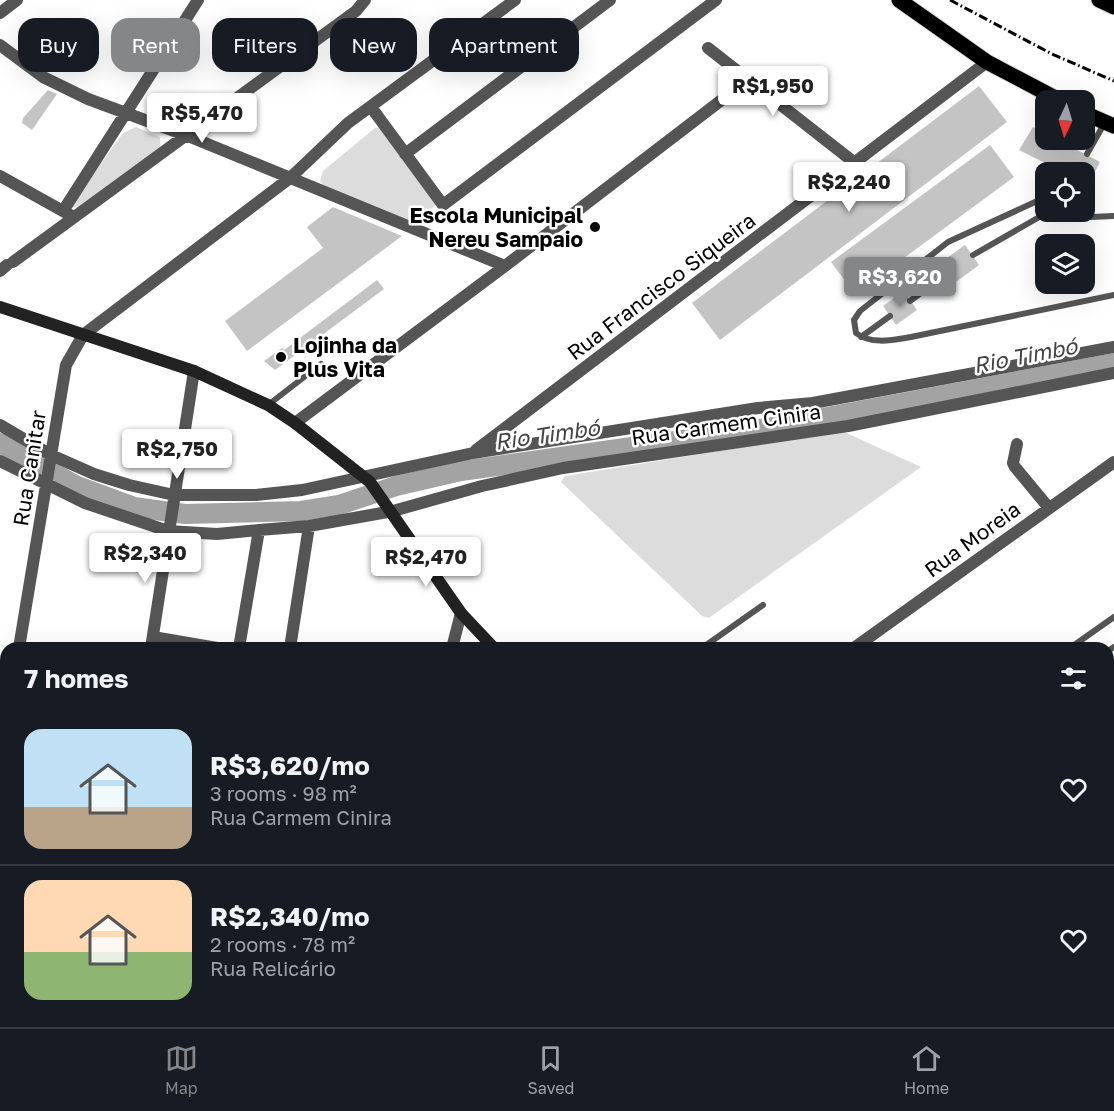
<!DOCTYPE html>
<meta charset="utf-8">
<style>
:root{--surface:#171b24;--page:#20242c;--text:#f1f3f6;--muted:#9ea1a6;--line:#363941;--accent:#858687}
body{margin:0;font-family:"Golos Text",sans-serif;background:var(--page);color:var(--text);height:100vh;display:flex;flex-direction:column;font-size:22px;white-space:nowrap}
*{box-sizing:border-box;margin:0}
p{font-size:20px;color:var(--muted)}
.icon{flex:none;width:33px;height:33px;fill:none;stroke:currentColor;stroke-width:2;stroke-linecap:round;stroke-linejoin:round}
.map{position:relative;flex:1;overflow:hidden}
.details{position:absolute;left:0px;top:642px;width:1114px;height:386px;display:flex;flex-direction:column;background:var(--surface);border-radius:18px 18px 0 0;box-shadow:0 6px 24px #0002}
.details>*{flex:none}
.hud{position:absolute;left:18px;top:18px;width:600px;height:54px;display:flex;gap:12px}
.needle{width:39px;rotate:184deg}
.tools{position:absolute;left:1035px;top:90px;display:grid;gap:12px}
.tools a{display:grid;place-items:center;width:60px;height:60px;border-radius:12px;background:var(--surface);box-shadow:0 6px 24px #0002;font-size:30px}
.price{position:absolute;translate:-50% -51px;padding:0 14px;border-radius:6px;background:#fff;color:#222;font-size:20px;line-height:39px;filter:drop-shadow(0 2px 3px #0008)}
.price::after{content:'';position:absolute;left:50%;top:36px;width:18px;height:14px;margin-left:-9px;background:inherit;clip-path:polygon(0 0,100% 0,50% 100%)}
.price.active{background:var(--accent);color:#fff}
ul{padding:0;list-style:none}
li{display:flex;align-items:center;gap:18px;height:150px;padding:0 24px}
li+li{border-top:2px solid var(--line)}
li span{display:grid;place-items:center;flex:none;width:168px;height:120px;border-radius:18px;color:#555}
li>.icon{margin-inline-start:auto}
span .icon{width:72px;height:72px;fill:#fffc;stroke-width:1}
li b{font-size:26px}
h2{display:flex;justify-content:space-between;align-items:center;height:72px;padding:0 24px;font-size:26px}
.chip{padding:0 21px;border-radius:18px;background:var(--surface);box-shadow:0 6px 24px #0002;font-size:21px;line-height:54px}
.chip.active{background:var(--accent);color:#fff}
.menu{display:flex;justify-content:space-around;align-items:center;height:84px;border-top:2px solid var(--line);background:var(--surface);font-size:16px;color:var(--muted)}
.menu a{display:grid;justify-items:center;gap:3px}
.menu .active{color:var(--accent)}
.map>svg:first-child{display:block}
</style>
<div class="map">
<svg width="1114" height="1027" viewBox="0 0 1114 1027">
<rect width="100%" height="100%" fill="#fff"/>
<path fill="#dcdcdc" d="M136,127L160,137V149L78,208L73,207L72,203L123,133Z
M375,128H379L437,204L414,222H406L323,185L320,181L323,171Z
M842,431L921,467L709,618L702,616L561,482L565,476Z
M864,1022H939V1024L864,1026Z"/>
<g fill="none" stroke-linecap="round" stroke-linejoin="round">
<path stroke="#a3a3a3" stroke-width="20" d="M0,443L77,486L134,507L185,514L301,511L339,505L396,486L461,471L774,427L1114,363"/>
</g>
<path fill="#c4c4c4" d="M979,86L1007,122L720,340L692,303Z
M48,90L57,94L32,130L22,123L23,118Z
M1033,127L1046,133V140H1058L1100,162L1088,185L1084,183V172H1063L1019,150Z
M990,145L1014,177L855,294L831,262Z
M333,207L402,236L247,351L225,321L323,248L307,227Z
M965,245L979,265L941,293L926,273Z
M377,280L384,289L275,370L264,361L282,348L284,350Z
M904,291L917,310L896,325L883,306Z"/>
<g fill="none" stroke-linecap="round" stroke-linejoin="round">
<g stroke="#dbdbdb" stroke-width="17">
<path id="primary" d="M899,0L987,62L1059,100
M1099,0L1114,7
M1084,113L1114,126"/>
</g>
<path stroke="#555" stroke-width="6" d="M1087,154L1104,124
M1046,197L948,242L860,311L854,320L856,333C871,345 893,340 911,337L1114,295
M1067,212L1091,217L1114,216
M973,255L1048,212
M910,301L934,283
M861,337L890,316
M268,405L321,364
M702,648L763,605
M1070,648L1114,617
M1108,651L1114,647
M949,1022V1027"/>
<path stroke="#555" stroke-width="12" d="M0,13L17,0
M0,45L43,77L88,99L188,136L505,266
M708,48L855,163
M371,107L443,205L716,0
M405,154L610,0
M0,176L70,215
M63,211L198,0
M13,262L356,11L365,0
M0,271L7,265
M295,423L505,266L749,79
M0,425L51,455L94,474L129,485L174,495H256L302,490L473,453L758,408L813,403L1114,347
M1017,444L1013,463L1015,467L1049,508
M476,450L987,62
M0,461L85,503L168,531L217,534L259,530L309,526L393,511L482,486L563,468L848,426L1114,373
M153,637L217,648
M19,648L66,365L83,335L290,178L348,123L515,0
M151,648L194,371
M239,648L259,530
M290,648L309,526
M452,648L461,613
M854,648L1114,462
M0,771L6,732
M1026,1022V1027
M91,1027V1022
M179,1027L180,1022
M238,1027L239,1022
M345,1027V1022
M444,1027V1022
M560,1027V1022
M613,1027V1022
M676,1027V1022
M790,1027V1022"/>
<path stroke="#222" stroke-width="12" d="M0,307L194,371L268,405L295,423L370,482L461,613L494,648
M1108,797L1114,799"/>
<use href="#primary" stroke="#000" stroke-width="15"/>
<path stroke="#000" stroke-width="3" stroke-dasharray="9 3 1.5 3" stroke-linecap="butt" d="M950,0L1052,54L1114,81"/>
</g>
<g fill="#000" stroke="#fff" stroke-width="2">
<circle cx="595" cy="227" r="6"/>
<circle cx="281" cy="357" r="6"/>
</g>
<g text-anchor="middle" dominant-baseline="central" stroke-width="5" stroke-linejoin="round" paint-order="stroke">
<g font-size="21" font-weight="bold" fill="#000" stroke="#fff" text-anchor="end">
<text x="583" y="215">Escola Municipal<tspan x="583" dy="24">Nereu Sampaio</tspan></text>
<text x="293" y="345" text-anchor="start">Lojinha da<tspan x="293" dy="24">Plus Vita</tspan></text>
</g>
<g font-size="21" fill="#000" stroke="#fff">
<text transform="translate(661 286) rotate(-37)">Rua Francisco Siqueira</text>
<text transform="translate(726 424) rotate(-8)">Rua Carmem Cinira</text>
<text transform="translate(29 468) rotate(-81)">Rua Canitar</text>
<text transform="translate(972 539) rotate(-36)">Rua Moreia</text>
</g>
<g font-size="22" font-style="italic" fill="#444" stroke="#fff">
<text transform="translate(1025 355) rotate(-11)">Rio Timbó</text>
<text transform="translate(547 434) rotate(-8)">Rio Timbó</text>
</g>
</g>
</svg>
<div class="tools">
<a><svg class="needle" viewBox="-14 -14 28 28"><path d="M0-13l5 13h-10z" fill="#e53935"/><path d="M0 13l5-13h-10z" fill="#9ea1a6"/></svg></a>
<a><svg class="icon" aria-label="locate" viewBox="0 0 24 24"><circle cx="12" cy="12" r="6"/><path d="M12 2v4M12 18v4M2 12h4M18 12h4"/></svg></a>
<a><svg class="icon" aria-label="layers" viewBox="0 0 24 24"><path d="M12 4l9 5-9 5-9-5zM3 14l9 5 9-5"/></svg></a>
</div>
<b class="price" style="left:773px;top:117px">R$1,950</b>
<b class="price" style="left:202px;top:144px">R$5,470</b>
<b class="price" style="left:849px;top:213px">R$2,240</b>
<b class="price active" style="left:900px;top:308px">R$3,620</b>
<b class="price" style="left:177px;top:480px">R$2,750</b>
<b class="price" style="left:145px;top:584px">R$2,340</b>
<b class="price" style="left:426px;top:588px">R$2,470</b>
<div class="hud">
<a class="chip">Buy</a>
<a class="chip active">Rent</a>
<a class="chip">Filters</a>
<a class="chip">New</a>
<a class="chip">Apartment</a>
</div>
<section class="details">
<h2>7 homes<svg class="icon" aria-label="filters" viewBox="0 0 24 24"><path d="M4 7h16M4 17h16"/><circle cx="9" cy="7" r="2"/><circle cx="15" cy="17" r="2"/></svg></h2>
<ul>
<li><span style="background:linear-gradient(#bfe0f5 65%,#b9a48a 0)"><svg class="icon" aria-label="home" viewBox="0 0 24 24"><path d="M3 11l9-7 9 7M6 9v11h12V9"/></svg></span><div><b>R$3,620/mo</b><p>3 rooms · 98 m²</p><p>Rua Carmem Cinira</p></div><svg class="icon" aria-label="heart" viewBox="0 0 24 24"><path d="M12 20l-8-8c-3-5 5-10 8-4 3-6 11-1 8 4z"/></svg></li>
<li><span style="background:linear-gradient(#ffd9b3 60%,#8fb573 0)"><svg class="icon" aria-label="home" viewBox="0 0 24 24"><path d="M3 11l9-7 9 7M6 9v11h12V9"/></svg></span><div><b>R$2,340/mo</b><p>2 rooms · 78 m²</p><p>Rua Relicário</p></div><svg class="icon" aria-label="heart" viewBox="0 0 24 24"><path d="M12 20l-8-8c-3-5 5-10 8-4 3-6 11-1 8 4z"/></svg></li>
</ul>
</section>
</div>
<nav class="menu">
<a class="active"><svg class="icon" aria-label="map" viewBox="0 0 24 24"><path d="M3 6l6-2 6 2 6-2v14l-6 2-6-2-6 2zM9 4v14M15 6v14"/></svg>Map</a>
<a><svg class="icon" aria-label="saved" viewBox="0 0 24 24"><path d="M7 4h10v16l-5-4-5 4z"/></svg>Saved</a>
<a><svg class="icon" aria-label="home" viewBox="0 0 24 24"><path d="M3 11l9-7 9 7M6 9v11h12V9"/></svg>Home</a>
</nav>
